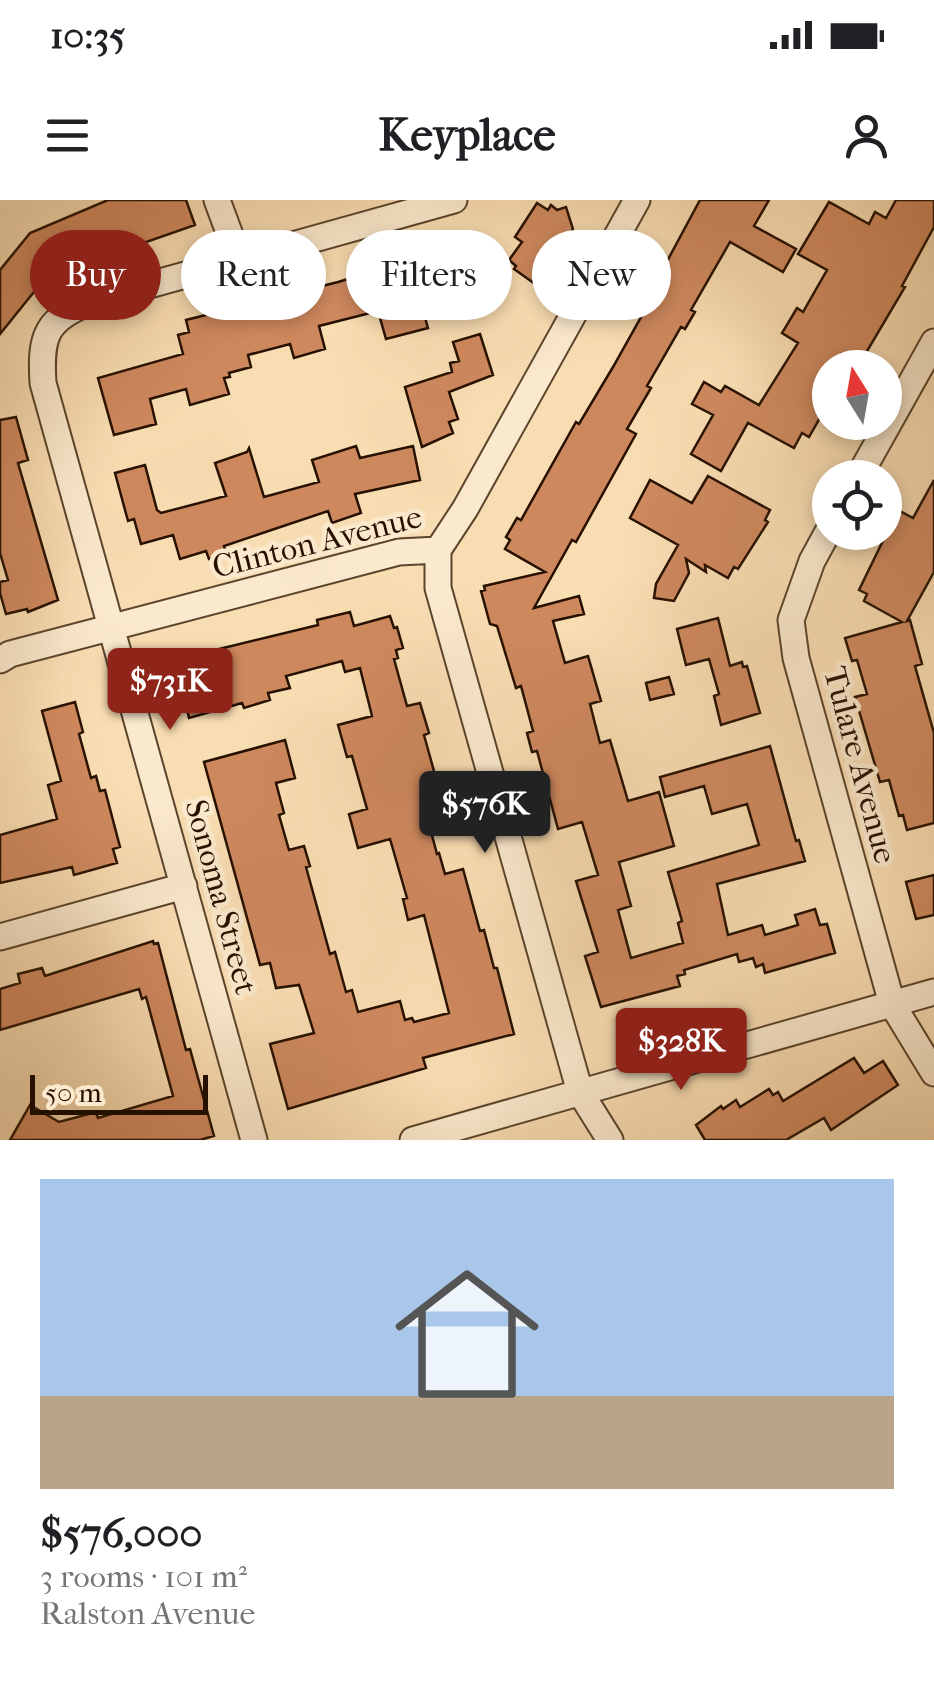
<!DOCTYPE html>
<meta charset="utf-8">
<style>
:root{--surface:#fff;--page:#f6f6f6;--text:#202124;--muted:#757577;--line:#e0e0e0;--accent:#8f2418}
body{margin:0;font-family:"IM FELL French Canon",serif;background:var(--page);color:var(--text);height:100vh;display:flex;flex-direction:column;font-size:38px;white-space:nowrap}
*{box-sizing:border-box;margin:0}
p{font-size:32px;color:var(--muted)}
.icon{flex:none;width:55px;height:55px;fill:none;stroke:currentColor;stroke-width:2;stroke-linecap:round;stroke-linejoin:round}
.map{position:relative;height:940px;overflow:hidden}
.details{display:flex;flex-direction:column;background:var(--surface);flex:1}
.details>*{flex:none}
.guide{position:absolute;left:30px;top:30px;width:875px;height:90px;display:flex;gap:20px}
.needle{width:65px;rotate:349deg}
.buttons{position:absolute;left:812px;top:150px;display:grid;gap:20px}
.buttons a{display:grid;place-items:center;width:90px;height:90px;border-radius:50%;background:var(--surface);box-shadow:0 5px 15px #0003;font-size:50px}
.scale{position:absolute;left:30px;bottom:25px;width:178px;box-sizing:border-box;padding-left:10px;border:5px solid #261100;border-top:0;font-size:28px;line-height:35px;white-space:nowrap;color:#261100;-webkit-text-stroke:8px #fbe9cd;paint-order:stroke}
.price{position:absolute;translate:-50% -85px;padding:0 22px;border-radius:10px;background:var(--accent);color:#fff;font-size:32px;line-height:65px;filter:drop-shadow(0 2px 5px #0008)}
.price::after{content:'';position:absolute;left:50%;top:60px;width:30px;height:22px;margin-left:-15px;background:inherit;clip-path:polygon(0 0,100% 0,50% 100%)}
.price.current{background:#222;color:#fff}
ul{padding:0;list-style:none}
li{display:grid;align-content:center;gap:20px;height:530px;padding:0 40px}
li+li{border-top:2px solid var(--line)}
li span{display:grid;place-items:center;height:310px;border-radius:0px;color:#555}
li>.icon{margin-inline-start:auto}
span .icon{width:180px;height:180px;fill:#fffc;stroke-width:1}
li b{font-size:42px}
.chip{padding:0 35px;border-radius:45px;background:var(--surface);box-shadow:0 5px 15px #0003;font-size:35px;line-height:90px}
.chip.current{background:var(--accent);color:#fff}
.status{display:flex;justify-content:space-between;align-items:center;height:70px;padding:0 50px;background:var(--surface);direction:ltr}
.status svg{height:28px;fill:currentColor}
header{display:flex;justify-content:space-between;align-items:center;height:130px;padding:0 40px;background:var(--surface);font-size:45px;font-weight:700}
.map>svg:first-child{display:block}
</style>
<div class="status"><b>10:35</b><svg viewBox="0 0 49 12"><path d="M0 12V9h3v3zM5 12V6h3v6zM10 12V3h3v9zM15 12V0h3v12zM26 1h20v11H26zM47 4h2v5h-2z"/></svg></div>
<header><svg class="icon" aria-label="menu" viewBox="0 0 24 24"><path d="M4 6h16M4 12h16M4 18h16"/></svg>Keyplace<svg class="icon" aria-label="person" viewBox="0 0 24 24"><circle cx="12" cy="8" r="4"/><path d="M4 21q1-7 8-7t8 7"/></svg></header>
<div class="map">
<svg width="934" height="940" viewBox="0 0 934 940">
<rect width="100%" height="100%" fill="#f9ddb2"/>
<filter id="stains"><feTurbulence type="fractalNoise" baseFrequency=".002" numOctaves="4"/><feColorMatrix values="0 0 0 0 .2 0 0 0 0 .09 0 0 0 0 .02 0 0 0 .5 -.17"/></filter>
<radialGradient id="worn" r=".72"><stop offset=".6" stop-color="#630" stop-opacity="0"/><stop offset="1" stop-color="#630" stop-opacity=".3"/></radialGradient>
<path fill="#ce885e" stroke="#261100" stroke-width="2.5" d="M108,0H186L195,25L46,77L0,134V70L30,33Z
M700,0H769L754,26L796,49L783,72L730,42L691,110L695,112L685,129L681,127L647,186L651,188L627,229L636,234L576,342L572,340L534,408L579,396L584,414L553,421L565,463L588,456L601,501L590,504L600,543L610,540L628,601L659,592L674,646L619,662L631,706L618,710L631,758L683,743L678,723L682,721L668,672L759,645L747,604L712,614L704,586L665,597L660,577L770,546L796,641L799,640L805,661L717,684L728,735L762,725L765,735L798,725L795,715L815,709L820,725L827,724L835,753L765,773L763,764L756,767L753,758L739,762L737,754L684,770L685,774L677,776L680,786L601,807L585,756L598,752L576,681L598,675L582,622L558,629L537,551L532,552L527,533L533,531L521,486L516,488L497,426L490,424L481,391L485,390L484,386L545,372L505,349L510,340L506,337L517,318L521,320L576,222L579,224L613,167L669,67L665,65Z
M896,0H934V27L902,86L905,87L863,158L860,156L856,163L841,154L834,168H830L824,186L830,189V215L824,211L809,237L802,233L794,248L748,223L721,271L691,254L713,215L692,204L704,182L721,192L725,186L759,205L798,143L782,133L797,108L803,112L827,70L798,54L829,2L869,24L875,12L886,18Z
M537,3L548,10L551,5L557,10L566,7L573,29L558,53L561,55L554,64L558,67L542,89L514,69L516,66L509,60L522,42L515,37Z
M462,44L473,84L420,100L428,128L386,139L378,111L319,126L325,149L294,158L290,144L248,155L251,167L229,173L230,177L224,178L229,194L190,205L186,189L150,199L156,224L114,235L98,178L183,154L178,135L189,132L186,120L338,82Z
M480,134L493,175L449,192L458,219L449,222L453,233L422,247L405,187L452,172L450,163L459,161L453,142Z
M16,217L28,260L18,263L58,400L28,412L27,409L6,414L0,393V382L8,380L0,353V220Z
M356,246L360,258L413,246L420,280L355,294L361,313L332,323L328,311L224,346L226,354L209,359L206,351L180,359L173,335L141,344L134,319L128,321L115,273L145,265L157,310L161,313L226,296L215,263L247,252L249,248L264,297L319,282L312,260Z
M708,276L770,310L765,320L768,322L738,369L734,367L728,378L705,365L706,372L686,359L689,373L674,401L654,398L656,384L678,345L630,318L650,280L692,303Z
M934,280V372L907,421L910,420L922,464L915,466L934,533V623L907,630L903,615L899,616L889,580L880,582L855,497L867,494L857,460L852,461L845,438L902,422L864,401L867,394L859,390L898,310L913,318Z
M350,412L354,426L390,416L394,428L397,427L403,448L396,450L398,458L394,459L407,506L420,503L429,533L424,535L437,582L427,585L435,615L427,617L437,654L439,653L445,674L463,669L480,731L484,730L494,768H497L514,834L423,858L426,868L288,909L270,844L314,833L299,785L276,788L270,763L260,765L204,562L285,540L295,578L276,583L284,613L279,615L289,650L304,646L310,666L306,667L330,754L335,752L346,792L352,790L358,812L400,801L405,820L412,818L414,822L449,813L424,715L408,720L403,699L407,698L390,639L358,648L349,614L367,609L352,556L347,557L338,525L372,516L360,468L345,472L342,461L286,476L290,488L268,493L270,500L244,508L242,503L189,518L186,505L172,508L160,470L175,466L174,460L318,425L317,420Z
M718,418L730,466L742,462L743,467L747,466L760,513L721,525L714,496L719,494L709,459L686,465L677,429Z
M669,477L674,494L650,500L646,483Z
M75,502L83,532L79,534L91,578L96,576L100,591L105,590L120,647L113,649L117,663L74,675L72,667L0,683V635L57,619L48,585L61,581L42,511Z
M934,675V715L916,719L906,682Z
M153,741L154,744L158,743L186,850L190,849L214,936L200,940H10L30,905L59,922L96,912L98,918L173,896L146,797L142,799L139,789L0,830V789L20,783L18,774L42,768L45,776Z
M854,858L864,873L883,861L898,885L831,930L824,918L786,940H705L696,925L721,906L723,909L736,900L740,907L769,889L773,895L778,892L783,901Z"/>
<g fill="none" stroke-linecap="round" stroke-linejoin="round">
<g stroke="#5b442c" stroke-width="29">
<path id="minor" d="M217,0L240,62
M858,278L934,142
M830,328L812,361L791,420L796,458L892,804L934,873
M438,350V388L580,892L610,940
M0,460L10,454L399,352L438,350L465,309L637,0
M0,737L184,686
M254,940L43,183C40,135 46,119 92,101L454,0
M413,940L934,792"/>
</g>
<use href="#minor" stroke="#fbe9cd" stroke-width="25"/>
</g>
<g text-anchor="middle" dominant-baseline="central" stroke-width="9" stroke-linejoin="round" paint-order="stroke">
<g font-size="32" fill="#261100" stroke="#fbe9cd">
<text transform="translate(317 342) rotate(-14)">Clinton Avenue</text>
<text transform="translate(860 565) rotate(75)">Tulare Avenue</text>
<text transform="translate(221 697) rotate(75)">Sonoma Street</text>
</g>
</g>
<rect width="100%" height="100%" filter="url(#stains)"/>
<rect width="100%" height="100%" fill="url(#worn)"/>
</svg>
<div class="buttons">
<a><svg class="needle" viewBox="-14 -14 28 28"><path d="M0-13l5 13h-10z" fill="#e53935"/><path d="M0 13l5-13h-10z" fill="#757577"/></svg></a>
<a><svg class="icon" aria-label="locate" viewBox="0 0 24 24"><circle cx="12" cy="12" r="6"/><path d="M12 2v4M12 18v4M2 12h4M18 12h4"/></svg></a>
</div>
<div class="scale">50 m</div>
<b class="price" style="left:170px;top:533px">$731K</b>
<b class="price current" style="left:485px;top:656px">$576K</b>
<b class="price" style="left:681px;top:893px">$328K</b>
<div class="guide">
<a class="chip current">Buy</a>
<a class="chip">Rent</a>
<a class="chip">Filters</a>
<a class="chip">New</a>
</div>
</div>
<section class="details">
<ul>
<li><span style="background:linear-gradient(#a9c7e8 70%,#b9a48a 0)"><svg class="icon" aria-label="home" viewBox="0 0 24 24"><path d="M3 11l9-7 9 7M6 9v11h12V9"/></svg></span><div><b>$576,000</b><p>3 rooms · 101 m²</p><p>Ralston Avenue</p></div></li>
</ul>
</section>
